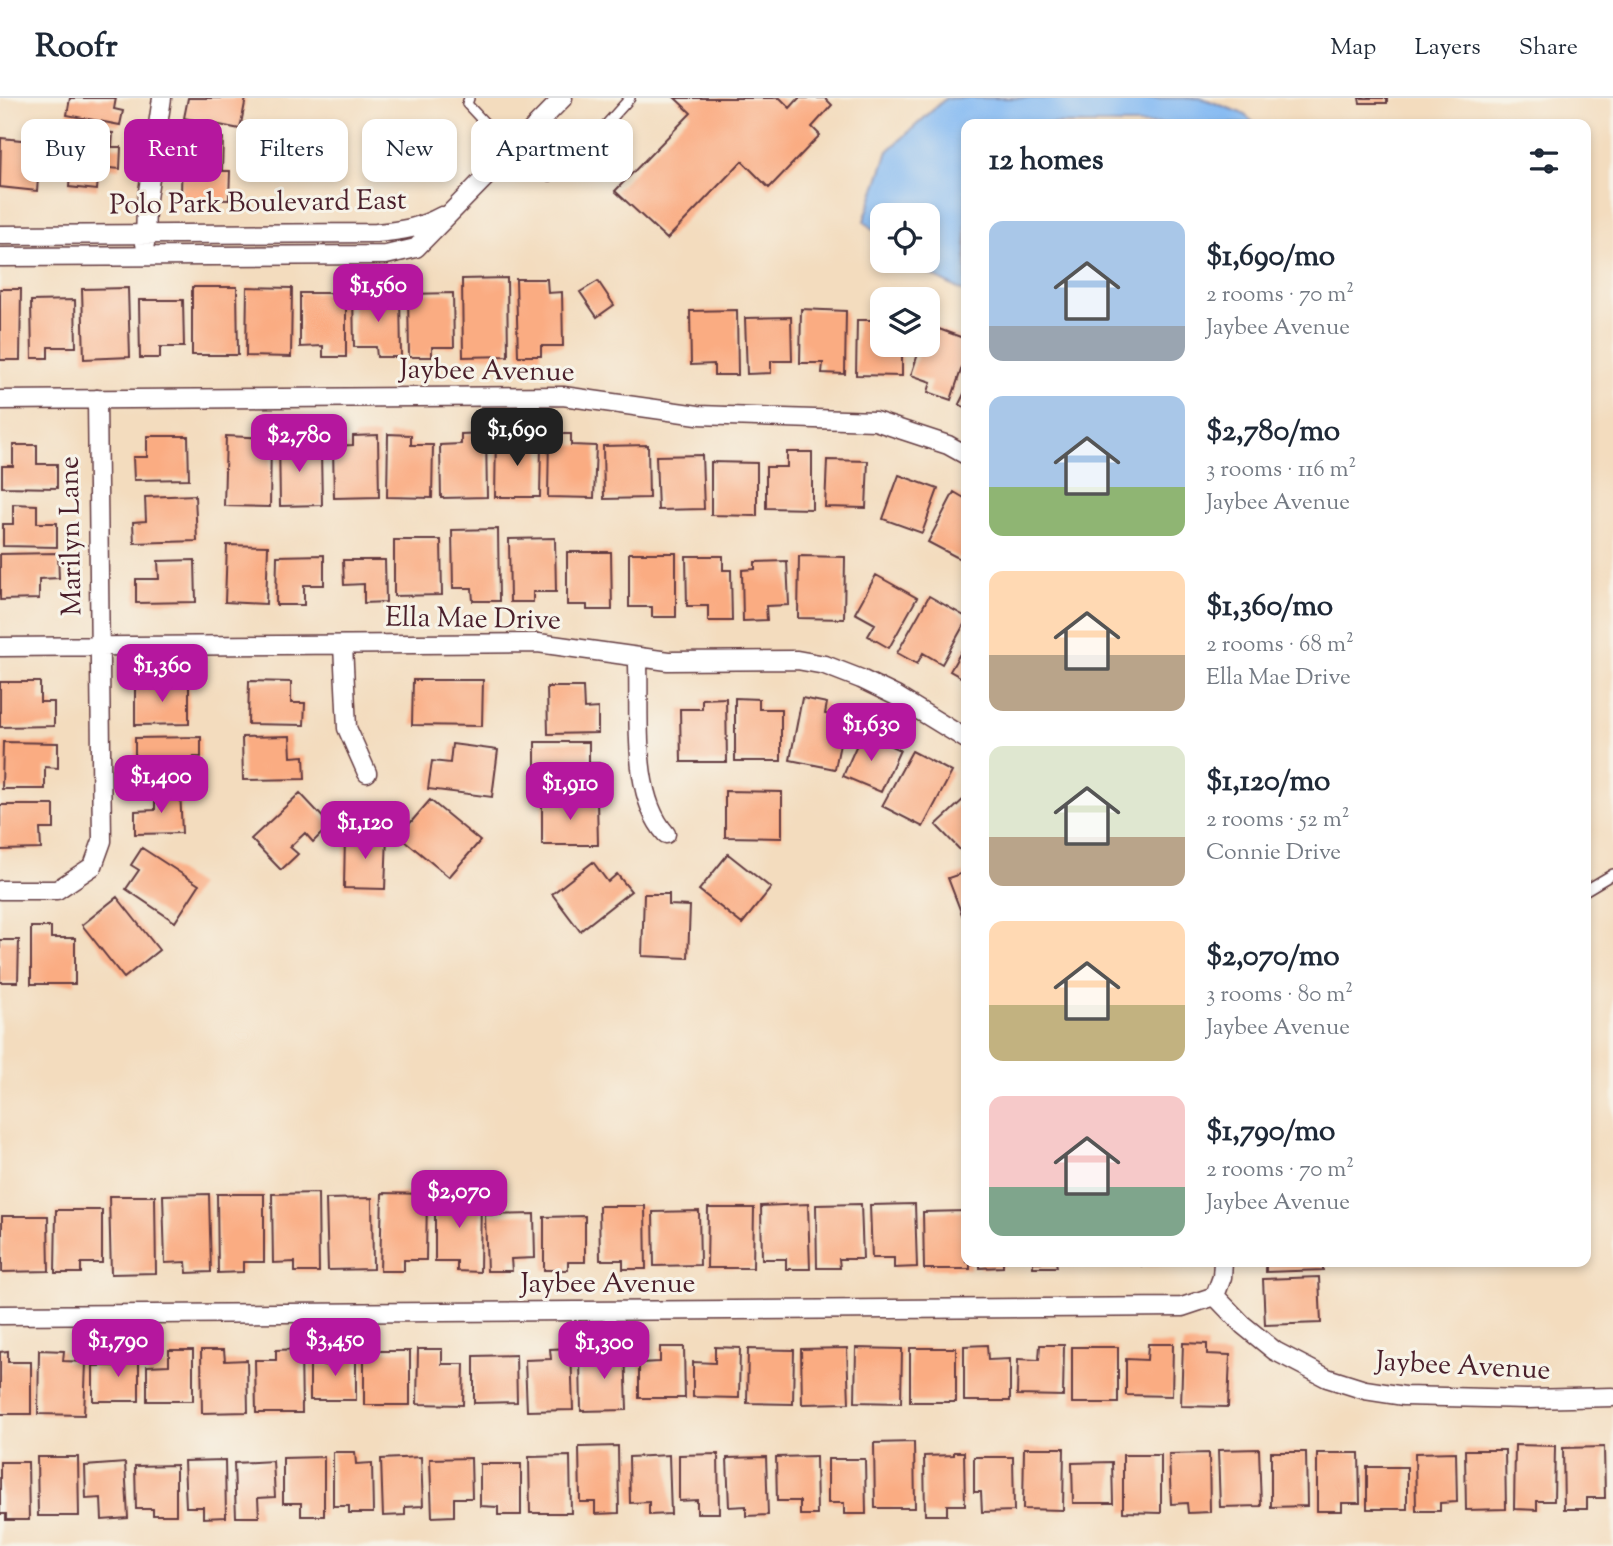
<!DOCTYPE html>
<meta charset="utf-8">
<style>
:root{--surface:#fff;--page:#f6f6f7;--text:#1f2937;--muted:#747a83;--line:#e0e1e3;--accent:#b5179e}
body{margin:0;font-family:"Sorts Mill Goudy",serif;background:var(--page);color:var(--text);height:100vh;display:flex;flex-direction:column;font-size:26px;white-space:nowrap}
*{box-sizing:border-box;margin:0}
p{font-size:23px;color:var(--muted)}
.icon{flex:none;width:38px;height:38px;fill:none;stroke:currentColor;stroke-width:2;stroke-linecap:round;stroke-linejoin:round}
.map{position:relative;flex:1;overflow:hidden}
.sheet{position:absolute;left:961px;top:21px;width:630px;height:1148px;display:flex;flex-direction:column;background:var(--surface);border-radius:14px;box-shadow:0 4px 10px #0003}
.sheet>*{flex:none}
.top-card{position:absolute;left:21px;top:21px;width:665px;height:63px;display:flex;gap:14px}
.tools{position:absolute;left:870px;top:105px;display:grid;gap:14px}
.tools a{display:grid;place-items:center;width:70px;height:70px;border-radius:14px;background:var(--surface);box-shadow:0 4px 10px #0003;font-size:35px}
.price{position:absolute;translate:-50% -60px;padding:0 16px;border-radius:14px;background:var(--accent);color:#fff;font-size:23px;line-height:46px;filter:drop-shadow(0 2px 4px #0008)}
.price::after{content:'';position:absolute;left:50%;top:42px;width:21px;height:16px;margin-left:-10px;background:inherit;clip-path:polygon(0 0,100% 0,50% 100%)}
.price.active{background:#222;color:#fff}
ul{padding:0;list-style:none}
li{display:flex;align-items:center;gap:21px;height:175px;padding:0 28px}
li span{display:grid;place-items:center;flex:none;width:196px;height:140px;border-radius:14px;color:#555}
li>.icon{margin-inline-start:auto}
span .icon{width:84px;height:84px;fill:#fffc;stroke-width:1}
li b{font-size:30px}
h2{display:flex;justify-content:space-between;align-items:center;height:84px;padding:0 28px;font-size:30px}
.tag{padding:0 24px;border-radius:14px;background:var(--surface);box-shadow:0 4px 10px #0003;font-size:24px;line-height:63px}
.tag.active{background:var(--accent);color:#fff}
header{display:flex;align-items:center;gap:42px;box-sizing:border-box;height:98px;padding:0 35px;background:var(--surface);border-bottom:2px solid var(--line)}
header strong{font-size:33px}
nav{display:flex;gap:38px;margin-inline-start:auto;font-size:24px}
.map>svg:first-child{display:block}
</style>
<header>
<strong>Roofr</strong>
<nav><a>Map</a><a>Layers</a><a>Share</a></nav>
</header>
<div class="map">
<svg width="1613" height="1448" viewBox="0 0 1613 1448">
<rect width="100%" height="100%" fill="#f7f3e8"/>
<filter id="ink" filterUnits="userSpaceOnUse"><feTurbulence type="fractalNoise" baseFrequency=".0143" numOctaves="2"/><feDisplacementMap in="SourceGraphic" scale="14" xChannelSelector="R" yChannelSelector="G"/><feConvolveMatrix kernelMatrix="1 2 1 2 8 2 1 2 1" color-interpolation-filters="sRGB"/></filter>
<filter id="wash" filterUnits="userSpaceOnUse"><feTurbulence type="fractalNoise" baseFrequency=".00686" numOctaves="4" result="noise"/><feDisplacementMap in="SourceGraphic" scale="28" xChannelSelector="R" yChannelSelector="G"/><feGaussianBlur stdDeviation="1.57" result="paint"/><feColorMatrix in="noise" values="0 0 0 0 0 0 0 0 0 0 0 0 0 0 0 0 0 1.4 0 .05"/><feComposite in="paint" operator="in"/></filter>
<g filter="url(#wash)">
<rect width="100%" height="100%" fill="#f3dcbe"/>
<path fill="#84baf3" stroke="#676c8f" stroke-width="2" d="M946,0H1202L1244,16L1255,26H966V195L904,163H928V117H882V140L864,123L888,53Z"/>
<g id="blocks">
<path fill="#faac82" d="M70,0H116L114,11L123,13L120,27L67,17Z
M188,0H246L240,31L184,20Z
M675,0H780L790,10L799,0H825L832,7L812,29L820,37L769,90L742,63L667,141L615,93L691,15Z
M1359,0H1387V5H1360Z
M76,32L113,35L112,49H121L120,71L99,69L97,92L69,89L71,65L60,64L62,46L75,47Z
M182,39L223,40L222,73H230L229,102L181,101Z
M1,40L41,44L37,93L0,89Z
M507,180L508,258L463,259L462,181Z
M516,181H547L548,195L562,194L563,248H541V258H518Z
M598,183L614,207L597,219L580,194Z
M192,189H237L238,257H192Z
M247,189L292,190L291,259L246,258Z
M128,190L130,259L84,261L82,191Z
M0,191H21L20,262H0Z
M300,195H346V259H323V248L300,249Z
M453,195L454,249H432V259H409L408,196Z
M400,196L401,259H377L376,249H354L353,197Z
M75,202L76,249H48V260H32L31,203Z
M139,202H183L184,249H160V260H140Z
M801,211L846,213L845,276L822,275L823,265H800Z
M737,212L738,277H714V266L691,267L690,213Z
M791,219L792,263H771V275L747,276L745,220Z
M857,222H882V247H902V278L856,277Z
M928,227L966,241V257L951,302L928,294L931,284L911,277L921,247H928Z
M966,292V310L959,306Z
M486,335L487,399L441,400L440,347L461,346V336Z
M301,336V354H321L322,407L280,408L279,337Z
M388,336L411,337V347H433L432,400L387,399Z
M496,336L519,337V347H541L540,399H495Z
M549,336H571V347L596,348L594,400L548,399Z
M378,337L379,399L334,400L333,348L353,347V338Z
M147,338H188L189,381L134,382L133,359H147Z
M226,338L271,340L270,409L224,408Z
M13,347H37V366H57V390L2,389V368H13Z
M648,347L649,400L604,401L603,348Z
M787,354H812V411L766,410V369H787Z
M702,357L704,411L658,412L656,358Z
M827,362L868,363L866,410L825,409Z
M711,364L757,365V418L711,417Z
M899,377L938,391L922,435L883,421Z
M954,394L966,401V464L928,444Z
M195,397L197,443L134,445L133,424L146,423L145,399Z
M13,406L37,407V425H57V449L3,448V426H13Z
M498,431L499,503H473L472,490H453L452,432Z
M555,440L556,494H533V504H510L509,441Z
M394,442H441L442,497L394,498Z
M227,447L268,448L266,506L225,504Z
M567,454H611L612,512H587V507H567Z
M58,455L59,480L39,481V501L0,502V456Z
M629,455H676V519H652V509H629Z
M324,457V487H304V507H276L277,458Z
M686,458H723V472H731L732,523H708V508H687Z
M799,458L845,459L844,521L798,520Z
M195,462L196,504L136,505V481H159L158,463Z
M343,462H385L386,504L364,505V486L344,487Z
M787,463L789,507L766,508L767,522L743,523L742,472L755,471V464Z
M876,477L917,500L889,550L868,538L875,526L855,515Z
M929,498L966,519V523L942,566L923,555L917,566L897,555Z
M966,545V582L950,573Z
M413,582H483L482,628L412,627Z
M249,583L291,584V605H305L304,627L248,626Z
M0,584H40V604H54V628L0,629Z
M135,586H189V626L135,627Z
M547,589H583L584,611L598,610V635L548,636Z
M726,600L727,664H681L680,611H702V601Z
M735,600L759,601V611H781V663H735Z
M802,600L827,605L825,616L845,620L835,671L790,662Z
M862,635L900,652L881,694L843,678Z
M290,638L291,659L304,658L305,681L243,682L242,639Z
M201,639V659H193L194,683H146L145,660H135V640Z
M3,644L58,645V670L45,669V691H2Z
M535,644H589V665H599V690H535Z
M452,646L498,652L492,699L428,691L432,663L450,665Z
M912,653L952,674L923,729L882,708Z
M180,692L182,735L135,736V713L155,712V693Z
M725,693L782,694V740L725,739Z
M300,695L330,727L313,744L305,735L290,749L298,756L281,772L251,741Z
M966,699V758L936,727Z
M597,701L598,747H542V702Z
M430,702L480,743L449,779L399,738Z
M0,707H54V731H40L41,751L0,752Z
M345,736L387,737L385,791L344,790Z
M142,750L199,787L175,824L126,791L139,772L131,767Z
M728,756L771,790L742,826L699,792Z
M593,764L608,784L617,776L631,793L580,833L552,796Z
M966,774V827L948,780Z
M644,796H669V807L690,808L688,860L642,858Z
M117,799L159,852L124,880L82,827Z
M31,829H51V840H75V886H31Z
M0,842H19L18,884H0Z
M318,1095L319,1174H295V1164L273,1165L272,1096Z
M382,1095L427,1096L426,1162H404V1173H380Z
M435,1095H481L480,1174L457,1173V1163H435Z
M209,1096L211,1174L187,1175L186,1164L165,1165L163,1097Z
M217,1096H264V1164H243V1174L218,1175Z
M109,1098H155L156,1175L111,1176Z
M372,1100L373,1171L328,1172L326,1101Z
M808,1106L810,1171H786V1161H762L761,1108Z
M861,1106L863,1161H839L840,1170H817L816,1107Z
M915,1106L917,1169L894,1170V1160H872L870,1107Z
M599,1108H645L646,1171H623V1162H600Z
M708,1110H754L753,1170H707Z
M56,1112H102V1165H81V1175H55Z
M699,1113L700,1167L654,1168L653,1114Z
M966,1113V1164H970V1171H924L923,1114Z
M534,1116L535,1160L511,1161L512,1173H487L485,1117Z
M2,1118H48L49,1173L2,1174Z
M585,1118V1164H568V1172H544V1119Z
M980,1164H1003V1169L980,1170Z
M1033,1164H1056L1057,1169H1033Z
M1142,1164H1164V1167L1142,1168Z
M1266,1164H1323V1172L1266,1174Z
M1319,1179L1321,1225L1265,1227L1263,1181Z
M1183,1245L1207,1246V1256L1230,1257L1228,1309L1181,1308Z
M1148,1246H1173L1172,1298L1126,1297V1261L1147,1262Z
M987,1247L988,1262L1010,1261V1303H964V1248Z
M1040,1247H1064L1063,1298L1017,1297L1018,1261L1039,1262Z
M600,1249H625L627,1312L581,1313L580,1261L600,1260Z
M660,1249H684L685,1300H639V1265L660,1264Z
M715,1249L740,1250L739,1300L693,1299V1264L715,1265Z
M1072,1249H1118V1305H1072Z
M571,1250L573,1312L527,1313L525,1262L551,1261L550,1251Z
M847,1250L849,1305L802,1306L801,1251Z
M856,1250L902,1251L901,1305L855,1304Z
M910,1250H956V1304H910Z
M301,1251L302,1315H256L255,1262H276V1252Z
M333,1251H356V1302H310V1267H333Z
M418,1251H442V1266H464L463,1307L417,1306Z
M748,1251L794,1252L793,1306L747,1305Z
M39,1252L64,1253L63,1263L86,1264L84,1317L38,1316Z
M169,1252H193V1303H147V1268L169,1267Z
M201,1252H224L225,1263L247,1262L248,1314L202,1315Z
M8,1253V1264H31V1316H0V1254Z
M115,1253H139V1303H93V1268H115Z
M364,1253H410V1307H364Z
M516,1257L517,1304L474,1305V1258Z
M914,1344L915,1410H875L874,1345Z
M1515,1347L1555,1348L1554,1403H1537V1412L1514,1411Z
M618,1348L619,1415L595,1416V1404H580L579,1349Z
M1604,1349L1605,1400H1587V1411H1564L1563,1350Z
M1024,1350H1064L1063,1412L1023,1411Z
M1259,1351L1261,1408L1220,1409L1218,1352Z
M1465,1352H1505L1506,1411L1466,1412Z
M333,1354H355L356,1366L372,1365L373,1415H349V1408H333Z
M954,1354H964L965,1407H947V1417H925L924,1358L954,1357Z
M1271,1354H1306L1307,1408L1271,1409Z
M1456,1354L1457,1404L1440,1405V1413H1416L1415,1355Z
M1209,1355L1210,1414L1188,1415L1187,1405L1171,1406L1169,1356Z
M1317,1355H1359L1360,1405H1342V1413H1317Z
M718,1356L719,1415H697V1402L679,1403V1357Z
M669,1357L671,1416L649,1417V1404L630,1405L629,1359Z
M1123,1357H1161V1415L1123,1414Z
M570,1358L571,1415H530L529,1359Z
M816,1358L817,1417H800V1403H777L776,1359Z
M37,1359H78L79,1418H38Z
M324,1359V1418H301V1405H283V1360Z
M421,1359L423,1408L405,1409V1417L383,1418L381,1361Z
M766,1359L768,1417L746,1418V1408L729,1409L727,1360Z
M974,1359H1013L1014,1413L982,1414L981,1394H974Z
M471,1360L472,1400H454V1418L432,1419L430,1361Z
M828,1361H865L866,1416H844V1405H828Z
M225,1362L226,1419L203,1420V1409H186L184,1363Z
M273,1363L275,1399L258,1400L259,1419H236L234,1365Z
M0,1364H28L29,1422H6V1416H0Z
M1112,1364L1113,1405H1073L1072,1365Z
M125,1365L128,1420L102,1422L101,1400L86,1401L85,1368Z
M480,1366H521V1417H498V1409L480,1408Z
M176,1367V1417H153V1411H136L135,1368Z
M1367,1369H1407V1411H1367Z"/>
</g>
</g>
<g filter="url(#ink)">
<use href="#blocks" fill-opacity="0" stroke="#633b41" stroke-width="2"/>
<g fill="none" stroke-linecap="round" stroke-linejoin="round">
<g stroke="#633b41" stroke-width="12">
<path id="lane" d="M469,0L467,6L511,53L549,78L568,69L630,0
M1586,792L1613,776"/>
</g>
<g stroke="#633b41" stroke-width="21">
<path id="street" d="M0,137L376,135C401,133 420,130 442,118
M145,146L146,107L162,0
M0,159L386,157L416,150L563,0
M0,302L563,298L698,317L875,323L948,347L966,357
M343,547L347,630L367,675
M0,549L538,545L668,563L797,562L825,567L861,581L896,598L966,641
M641,560L638,567C640,618 631,697 666,736
M0,792H57L93,768L102,743L97,301
M1215,1198L1222,1179L1223,1164
M0,1217L1182,1209L1215,1198L1243,1227L1275,1253L1327,1280L1365,1292L1404,1298L1527,1301L1613,1299"/>
</g>
<use href="#lane" stroke="#fff" stroke-width="9"/>
<use href="#street" stroke="#fff" stroke-width="18"/>
</g>
</g>
<g text-anchor="middle" dominant-baseline="central" stroke-width="6" stroke-linejoin="round" paint-order="stroke">
<g font-size="28" fill="#4a1f2b" stroke="#f7f3e8">
<text transform="translate(258 106) rotate(-1)">Polo Park Boulevard East</text>
<text transform="translate(487 274) rotate(1)">Jaybee Avenue</text>
<text transform="translate(72 438) rotate(-91)">Marilyn Lane</text>
<text transform="translate(473 522) rotate(1)">Ella Mae Drive</text>
<text x="608" y="1187">Jaybee Avenue</text>
<text transform="translate(1463 1269) rotate(3)">Jaybee Avenue</text>
</g>
</g>
</svg>
<div class="tools">
<a><svg class="icon" aria-label="locate" viewBox="0 0 24 24"><circle cx="12" cy="12" r="6"/><path d="M12 2v4M12 18v4M2 12h4M18 12h4"/></svg></a>
<a><svg class="icon" aria-label="layers" viewBox="0 0 24 24"><path d="M12 4l9 5-9 5-9-5zM3 14l9 5 9-5"/></svg></a>
</div>
<b class="price" style="left:378px;top:226px">$1,560</b>
<b class="price active" style="left:517px;top:370px">$1,690</b>
<b class="price" style="left:299px;top:376px">$2,780</b>
<b class="price" style="left:162px;top:606px">$1,360</b>
<b class="price" style="left:871px;top:665px">$1,630</b>
<b class="price" style="left:161px;top:717px">$1,400</b>
<b class="price" style="left:570px;top:724px">$1,910</b>
<b class="price" style="left:365px;top:763px">$1,120</b>
<b class="price" style="left:459px;top:1132px">$2,070</b>
<b class="price" style="left:335px;top:1280px">$3,450</b>
<b class="price" style="left:118px;top:1281px">$1,790</b>
<b class="price" style="left:604px;top:1283px">$1,300</b>
<div class="top-card">
<a class="tag">Buy</a>
<a class="tag active">Rent</a>
<a class="tag">Filters</a>
<a class="tag">New</a>
<a class="tag">Apartment</a>
</div>
<section class="sheet">
<h2>12 homes<svg class="icon" aria-label="filters" viewBox="0 0 24 24"><path d="M4 7h16M4 17h16"/><circle cx="9" cy="7" r="2"/><circle cx="15" cy="17" r="2"/></svg></h2>
<ul>
<li><span style="background:linear-gradient(#a9c7e8 75%,#9aa5b1 0)"><svg class="icon" aria-label="home" viewBox="0 0 24 24"><path d="M3 11l9-7 9 7M6 9v11h12V9"/></svg></span><div><b>$1,690/mo</b><p>2 rooms · 70 m²</p><p>Jaybee Avenue</p></div></li>
<li><span style="background:linear-gradient(#a9c7e8 65%,#8fb573 0)"><svg class="icon" aria-label="home" viewBox="0 0 24 24"><path d="M3 11l9-7 9 7M6 9v11h12V9"/></svg></span><div><b>$2,780/mo</b><p>3 rooms · 116 m²</p><p>Jaybee Avenue</p></div></li>
<li><span style="background:linear-gradient(#ffd9b3 60%,#b9a48a 0)"><svg class="icon" aria-label="home" viewBox="0 0 24 24"><path d="M3 11l9-7 9 7M6 9v11h12V9"/></svg></span><div><b>$1,360/mo</b><p>2 rooms · 68 m²</p><p>Ella Mae Drive</p></div></li>
<li><span style="background:linear-gradient(#dfe7d0 65%,#b9a48a 0)"><svg class="icon" aria-label="home" viewBox="0 0 24 24"><path d="M3 11l9-7 9 7M6 9v11h12V9"/></svg></span><div><b>$1,120/mo</b><p>2 rooms · 52 m²</p><p>Connie Drive</p></div></li>
<li><span style="background:linear-gradient(#ffd9b3 60%,#c2b280 0)"><svg class="icon" aria-label="home" viewBox="0 0 24 24"><path d="M3 11l9-7 9 7M6 9v11h12V9"/></svg></span><div><b>$2,070/mo</b><p>3 rooms · 80 m²</p><p>Jaybee Avenue</p></div></li>
<li><span style="background:linear-gradient(#f6c9c9 65%,#7fa58c 0)"><svg class="icon" aria-label="home" viewBox="0 0 24 24"><path d="M3 11l9-7 9 7M6 9v11h12V9"/></svg></span><div><b>$1,790/mo</b><p>2 rooms · 70 m²</p><p>Jaybee Avenue</p></div></li>
</ul>
</section>
</div>
